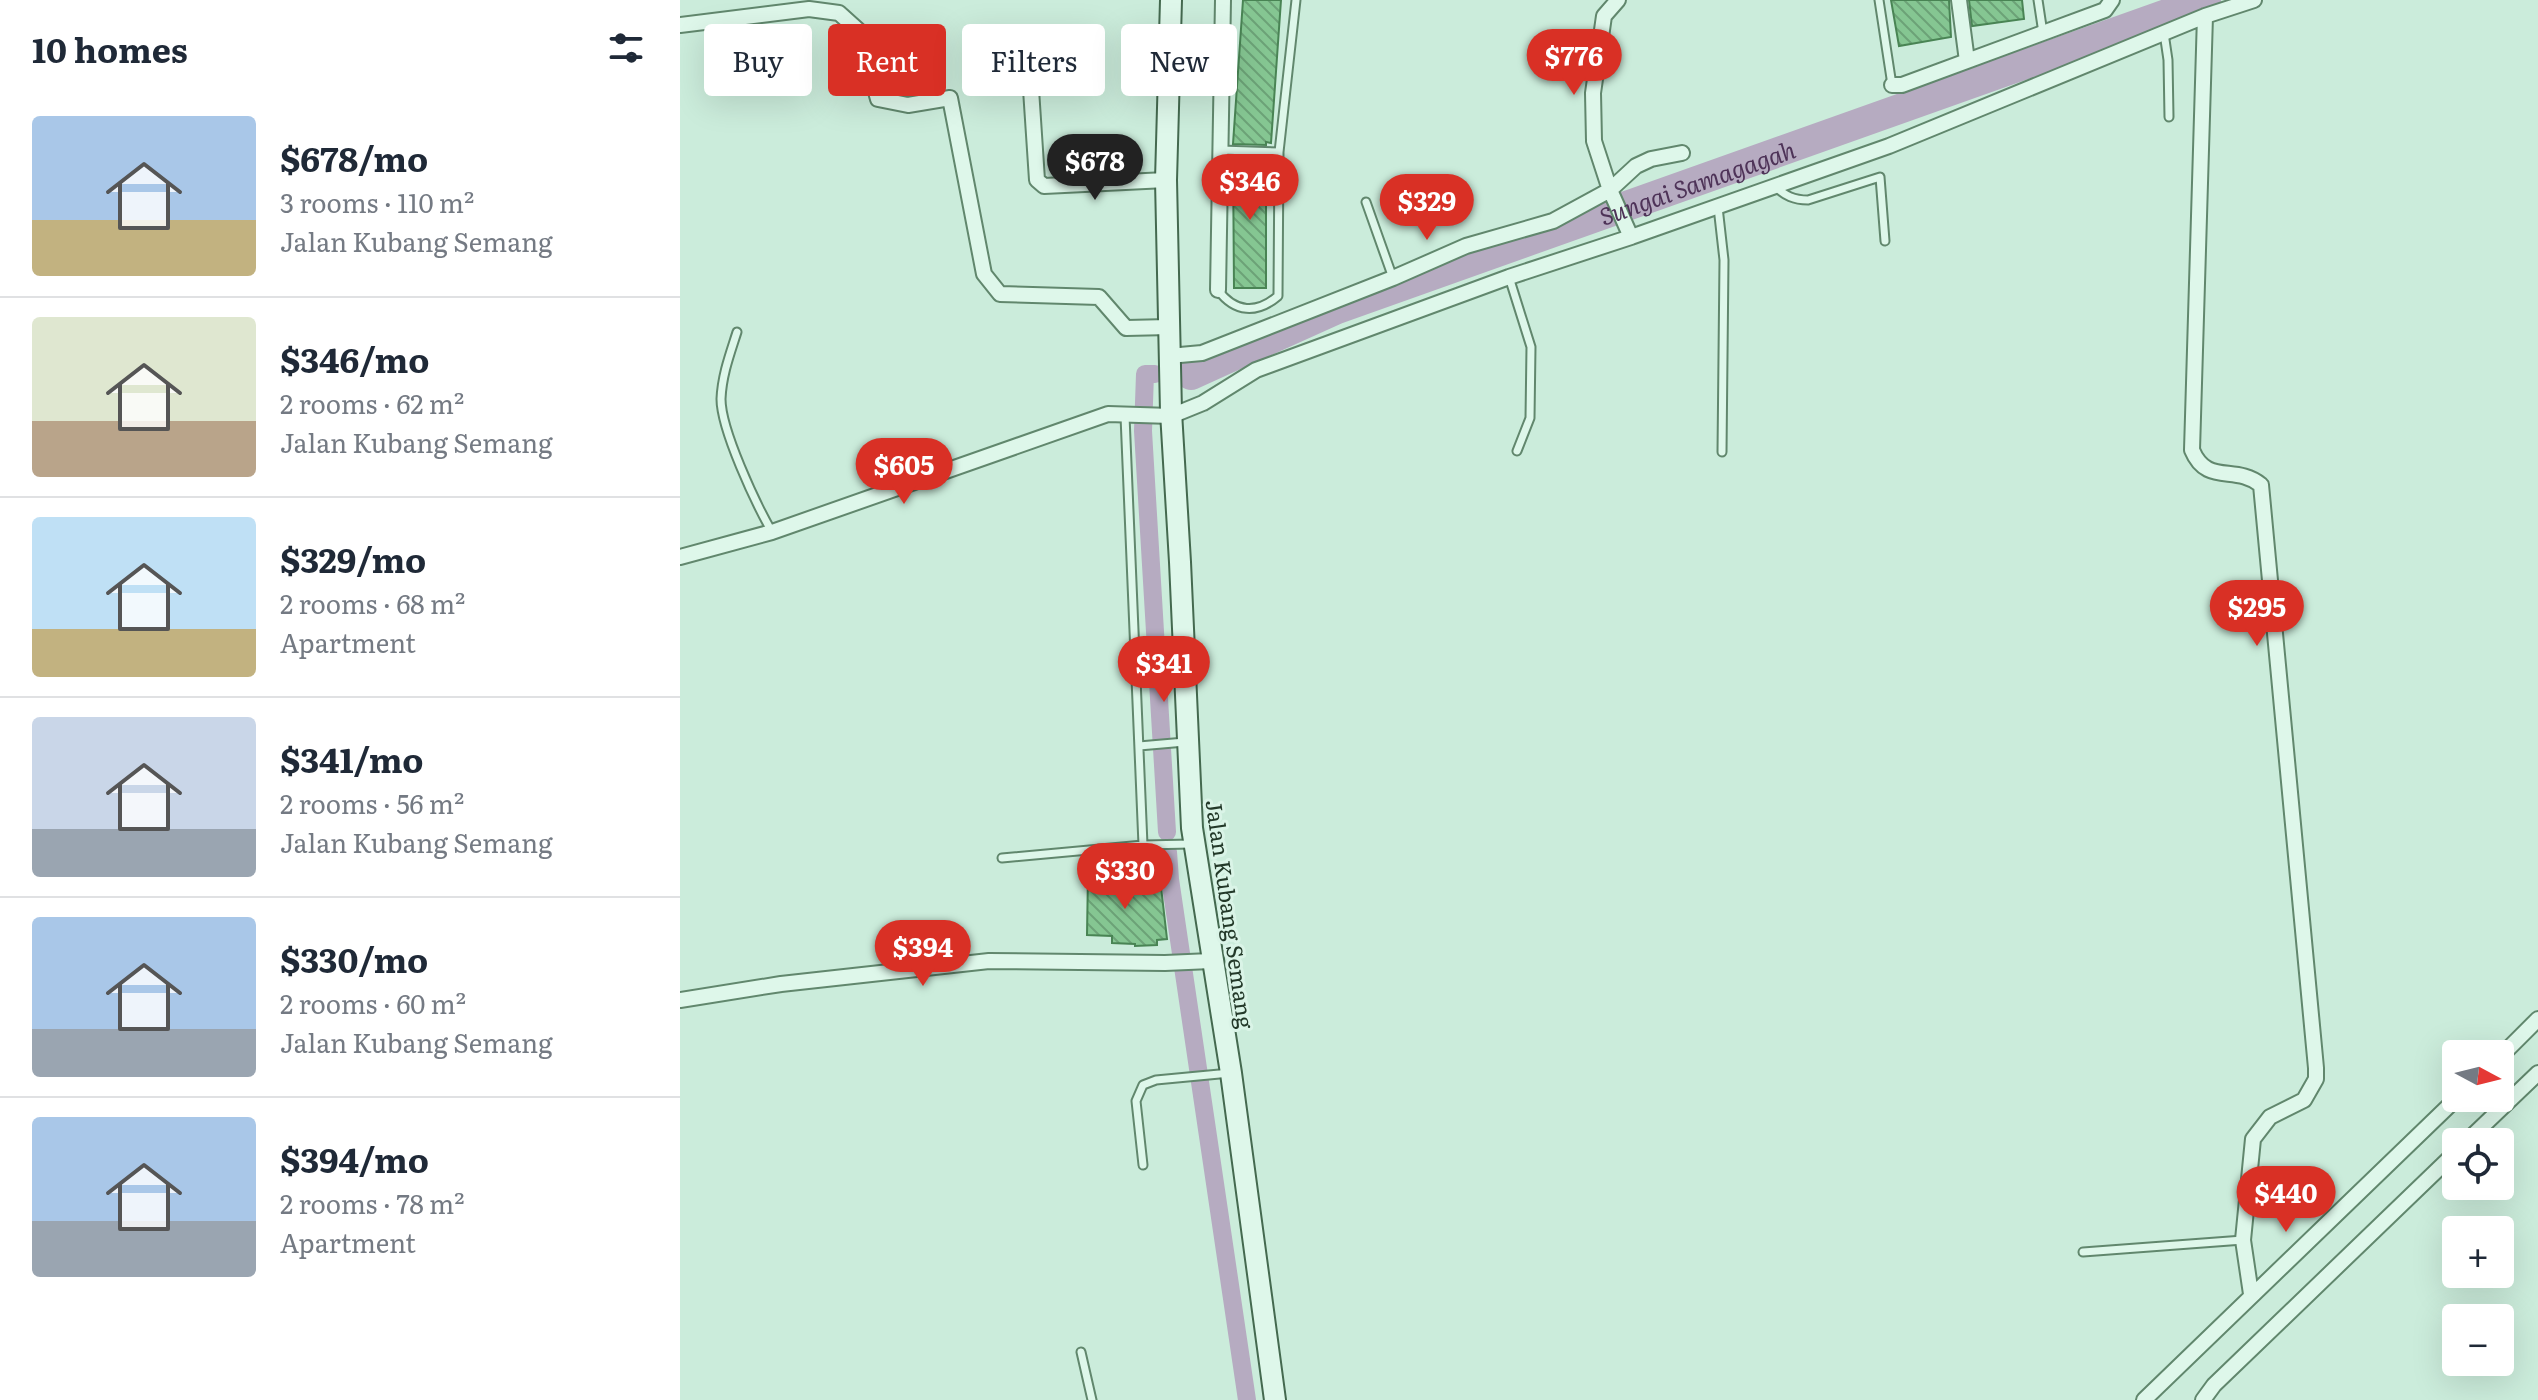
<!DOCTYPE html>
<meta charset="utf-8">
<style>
:root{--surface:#fff;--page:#f2f2f3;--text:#1f2937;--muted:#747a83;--line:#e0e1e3;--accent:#d93025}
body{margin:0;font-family:Literata,serif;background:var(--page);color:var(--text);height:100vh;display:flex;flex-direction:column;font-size:30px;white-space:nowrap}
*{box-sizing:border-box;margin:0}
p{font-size:26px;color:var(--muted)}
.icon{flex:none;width:44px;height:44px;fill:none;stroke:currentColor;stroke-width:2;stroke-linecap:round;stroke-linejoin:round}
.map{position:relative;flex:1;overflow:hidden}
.drawer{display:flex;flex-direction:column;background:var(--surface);width:680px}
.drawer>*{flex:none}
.hud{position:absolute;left:24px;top:24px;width:760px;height:72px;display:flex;gap:16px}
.needle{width:52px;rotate:97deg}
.tools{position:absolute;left:1762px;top:1040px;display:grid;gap:16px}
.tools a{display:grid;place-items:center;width:72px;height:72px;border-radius:8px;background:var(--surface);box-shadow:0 8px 32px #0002;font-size:40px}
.price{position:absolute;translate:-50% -68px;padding:0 18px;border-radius:28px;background:var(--accent);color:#fff;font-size:26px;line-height:52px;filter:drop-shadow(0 2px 4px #0008)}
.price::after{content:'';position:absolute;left:50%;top:48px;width:24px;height:18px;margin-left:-12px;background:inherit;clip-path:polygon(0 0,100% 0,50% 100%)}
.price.on{background:#222;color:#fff}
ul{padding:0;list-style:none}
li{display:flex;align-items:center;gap:24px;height:200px;padding:0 32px}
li+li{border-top:2px solid var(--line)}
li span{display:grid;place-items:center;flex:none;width:224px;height:160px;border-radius:8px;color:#555}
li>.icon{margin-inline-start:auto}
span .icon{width:96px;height:96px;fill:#fffc;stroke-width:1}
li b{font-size:34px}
h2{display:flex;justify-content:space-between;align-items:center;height:96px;padding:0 32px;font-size:34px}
.pill{padding:0 28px;border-radius:8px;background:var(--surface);box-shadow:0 8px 32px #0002;font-size:28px;line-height:72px}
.pill.on{background:var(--accent);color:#fff}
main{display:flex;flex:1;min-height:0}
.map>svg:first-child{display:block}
</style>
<main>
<section class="drawer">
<h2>10 homes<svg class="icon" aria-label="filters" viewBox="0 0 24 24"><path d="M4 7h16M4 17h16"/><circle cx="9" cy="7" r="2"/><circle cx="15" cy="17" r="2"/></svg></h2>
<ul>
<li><span style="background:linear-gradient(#a9c7e8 65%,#c2b280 0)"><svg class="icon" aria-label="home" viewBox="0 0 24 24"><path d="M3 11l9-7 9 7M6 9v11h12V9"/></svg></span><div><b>$678/mo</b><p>3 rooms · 110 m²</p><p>Jalan Kubang Semang</p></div></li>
<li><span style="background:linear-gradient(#dfe7d0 65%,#b9a48a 0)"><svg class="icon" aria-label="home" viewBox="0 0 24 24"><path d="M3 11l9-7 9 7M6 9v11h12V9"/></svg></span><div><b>$346/mo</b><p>2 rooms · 62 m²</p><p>Jalan Kubang Semang</p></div></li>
<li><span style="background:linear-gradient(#bfe0f5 70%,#c2b280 0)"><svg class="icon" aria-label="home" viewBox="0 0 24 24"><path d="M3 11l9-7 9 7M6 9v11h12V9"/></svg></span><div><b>$329/mo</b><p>2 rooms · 68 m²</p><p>Apartment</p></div></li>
<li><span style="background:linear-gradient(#c9d6e8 70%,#9aa5b1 0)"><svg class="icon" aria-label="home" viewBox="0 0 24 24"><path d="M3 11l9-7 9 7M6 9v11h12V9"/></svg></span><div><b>$341/mo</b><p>2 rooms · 56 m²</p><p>Jalan Kubang Semang</p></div></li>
<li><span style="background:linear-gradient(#a9c7e8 70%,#9aa5b1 0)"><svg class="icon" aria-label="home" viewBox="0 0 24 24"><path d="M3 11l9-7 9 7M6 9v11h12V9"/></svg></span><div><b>$330/mo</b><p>2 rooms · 60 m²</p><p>Jalan Kubang Semang</p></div></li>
<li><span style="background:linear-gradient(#a9c7e8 65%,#9aa5b1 0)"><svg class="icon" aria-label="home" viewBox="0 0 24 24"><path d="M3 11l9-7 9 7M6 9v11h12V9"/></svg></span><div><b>$394/mo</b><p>2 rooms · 78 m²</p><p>Apartment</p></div></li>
</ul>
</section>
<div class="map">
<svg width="1858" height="1400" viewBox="0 0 1858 1400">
<defs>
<pattern id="building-back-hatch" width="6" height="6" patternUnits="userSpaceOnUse" patternTransform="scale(2)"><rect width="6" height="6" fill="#85c692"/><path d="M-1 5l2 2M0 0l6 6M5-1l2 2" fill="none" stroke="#6ca277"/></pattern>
</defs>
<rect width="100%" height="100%" fill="#cbecdb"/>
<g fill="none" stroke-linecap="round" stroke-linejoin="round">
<path stroke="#b6abc1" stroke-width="18" d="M475,374H465L463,431L487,832
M488,852L490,879L567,1400"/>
<path stroke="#b6abc1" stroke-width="30" id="s1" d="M511,375L657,309L1526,0"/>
</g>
<path fill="url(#building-back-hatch)" stroke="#498454" stroke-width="2" d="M563,0H601L591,143L586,142V145L553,144Z
M1211,0H1269L1271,37L1219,46Z
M1289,0H1342L1344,19L1292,26Z
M553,157L586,158V288H554Z
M408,874L443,875L442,883L474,881V888L481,887L487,939L477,940V945L455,946V944L432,943V936L407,935Z"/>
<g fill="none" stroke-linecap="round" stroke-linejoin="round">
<g stroke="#61876d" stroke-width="11">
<path id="lane" d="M1199,0L1212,85
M1358,0L1363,33
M1484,33L1488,60L1489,117
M541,150L599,152
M1095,186C1105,196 1114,200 1128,200L1200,177L1205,241
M686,202L713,278
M1038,207L1044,260L1042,452
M829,277L851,347L850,418L837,451
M538,290C555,313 577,314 598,296L599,152L616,0
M57,332C50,354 42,375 41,399C41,430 76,504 92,532
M445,416L463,845
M459,746L505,742
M322,858L463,845L511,844
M463,1165L456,1101L463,1085L476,1080L550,1073
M1403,1252L1563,1240
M401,1352L412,1400"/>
</g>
<g stroke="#61876d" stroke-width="18">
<path id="street" d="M938,0L924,16L913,93L914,141L930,190L951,237
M1279,0L1287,61
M1525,16L1512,450C1527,486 1555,464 1581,485L1636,1068V1079L1624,1100L1590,1117L1573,1139L1563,1240L1571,1294
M0,25L129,9L159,13L179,31L198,99L228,105L270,98L304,274L320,294L419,297L446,328L489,327
M348,44L357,180L364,186L486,180
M489,82L542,79
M1212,85H1222L1425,10L1432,0
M538,290L543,0
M489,356L522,353L713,278L786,246L873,221L930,190L956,166L971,159L1002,153
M0,557L92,532L428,414L491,416L523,403L576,370L829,277L951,237L1209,146L1525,16L1574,0
M0,1000L101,984L309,961L485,963L531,961
M1820,1057L1858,1019
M1786,1142L1858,1073
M1464,1400L1777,1098
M1523,1400L1534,1385L1776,1152"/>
</g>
<g stroke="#44694f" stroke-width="24">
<path id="secondary" d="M491,0L486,180L491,412L500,562L512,828L551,1073L595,1400"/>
</g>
<use href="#lane" stroke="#def7ea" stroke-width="7"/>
<use href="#street" stroke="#def7ea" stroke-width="14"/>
<use href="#secondary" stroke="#def7ea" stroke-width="20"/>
</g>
<g text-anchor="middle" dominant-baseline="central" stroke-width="6" stroke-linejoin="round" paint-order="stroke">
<g font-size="22" fill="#233929" stroke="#daf4e7">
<text transform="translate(551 914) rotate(82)">Jalan Kubang Semang</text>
</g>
<g font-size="24" font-style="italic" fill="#4e3358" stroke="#daf4e7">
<text stroke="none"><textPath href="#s1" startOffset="542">Sungai Samagagah</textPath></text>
</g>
</g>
</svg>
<div class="tools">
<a><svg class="needle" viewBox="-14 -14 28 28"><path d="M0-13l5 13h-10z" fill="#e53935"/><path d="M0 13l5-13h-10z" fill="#747a83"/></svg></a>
<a><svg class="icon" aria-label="locate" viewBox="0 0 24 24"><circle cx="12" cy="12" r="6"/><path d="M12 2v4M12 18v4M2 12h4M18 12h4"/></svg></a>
<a>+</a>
<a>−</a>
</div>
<b class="price" style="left:894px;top:97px">$776</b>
<b class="price on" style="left:415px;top:202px">$678</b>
<b class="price" style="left:570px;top:222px">$346</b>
<b class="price" style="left:747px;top:242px">$329</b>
<b class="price" style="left:224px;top:506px">$605</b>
<b class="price" style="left:1577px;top:648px">$295</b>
<b class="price" style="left:484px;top:704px">$341</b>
<b class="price" style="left:445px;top:911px">$330</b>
<b class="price" style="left:243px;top:988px">$394</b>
<b class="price" style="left:1606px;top:1234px">$440</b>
<div class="hud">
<a class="pill">Buy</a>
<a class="pill on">Rent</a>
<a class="pill">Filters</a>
<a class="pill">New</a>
</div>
</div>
</main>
